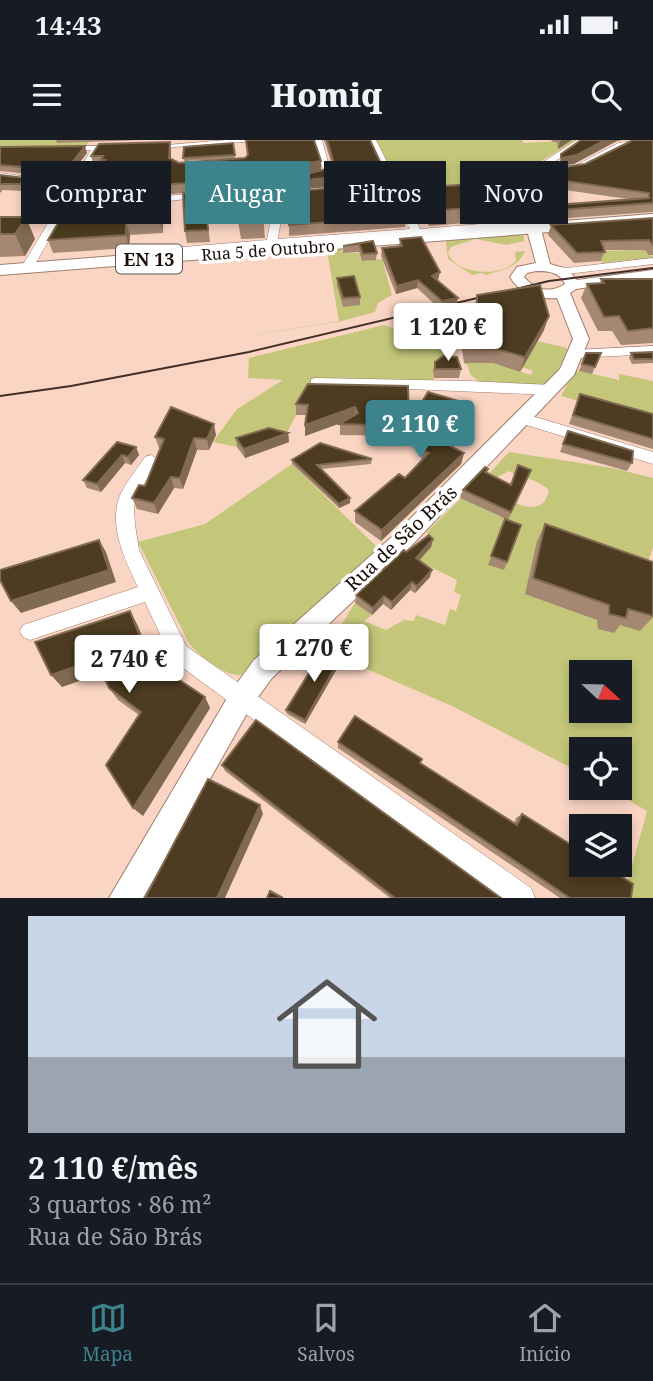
<!DOCTYPE html>
<html lang="pt">
<meta charset="utf-8">
<style>
:root{--surface:#171b24;--page:#20242c;--text:#f1f3f6;--muted:#9ea1a6;--line:#363941;--accent:#3c838c}
body{margin:0;font-family:"Noto Serif",serif;background:var(--page);color:var(--text);height:100vh;display:flex;flex-direction:column;font-size:26px;white-space:nowrap}
*{box-sizing:border-box;margin:0}
p{font-size:23px;color:var(--muted)}
.icon{flex:none;width:38px;height:38px;fill:none;stroke:currentColor;stroke-width:2;stroke-linecap:round;stroke-linejoin:round}
.map{position:relative;height:758px;overflow:hidden}
.panel{display:flex;flex-direction:column;background:var(--surface);flex:1}
.panel>*{flex:none}
.guide{position:absolute;left:21px;top:21px;width:612px;height:63px;display:flex;gap:14px}
.needle{width:46px;rotate:112deg}
.controls{position:absolute;left:569px;top:520px;display:grid;gap:14px}
.controls a{display:grid;place-items:center;width:63px;height:63px;border-radius:0px;background:var(--surface);box-shadow:0 4px 10px #0003;font-size:35px}
.price{position:absolute;translate:-50% -60px;padding:0 16px;border-radius:7px;background:#fff;color:#222;font-size:23px;line-height:46px;filter:drop-shadow(0 2px 4px #0008)}
.price::after{content:'';position:absolute;left:50%;top:42px;width:21px;height:16px;margin-left:-10px;background:inherit;clip-path:polygon(0 0,100% 0,50% 100%)}
.price.active{background:var(--accent);color:#fff}
ul{padding:0;list-style:none}
li{display:grid;align-content:center;gap:14px;height:371px;padding:0 28px}
li+li{border-top:2px solid var(--line)}
li span{display:grid;place-items:center;height:217px;border-radius:0px;color:#555}
li>.icon{margin-inline-start:auto}
span .icon{width:126px;height:126px;fill:#fffc;stroke-width:1}
li b{font-size:30px}
.tag{padding:0 24px;border-radius:0px;background:var(--surface);box-shadow:0 4px 10px #0003;font-size:24px;line-height:63px}
.tag.active{background:var(--accent);color:#fff}
.status{display:flex;justify-content:space-between;align-items:center;height:49px;padding:0 35px;background:var(--surface);direction:ltr}
.status svg{height:19px;fill:currentColor}
header{display:flex;justify-content:space-between;align-items:center;height:91px;padding:0 28px;background:var(--surface);font-size:32px;font-weight:800}
.tab-bar{display:flex;justify-content:space-around;align-items:center;height:98px;border-top:2px solid var(--line);background:var(--surface);font-size:19px;color:var(--muted)}
.tab-bar a{display:grid;justify-items:center;gap:4px}
.tab-bar .active{color:var(--accent)}
.map>svg:first-child{display:block}
</style>
<div class="status"><b>14:43</b><svg viewBox="0 0 49 12"><path d="M0 12V9h3v3zM5 12V6h3v6zM10 12V3h3v9zM15 12V0h3v12zM26 1h20v11H26zM47 4h2v5h-2z"/></svg></div>
<header><svg class="icon" aria-label="menu" viewBox="0 0 24 24"><path d="M4 6h16M4 12h16M4 18h16"/></svg>Homiq<svg class="icon" aria-label="search" viewBox="0 0 24 24"><circle cx="10" cy="10" r="6"/><path d="M15 15l6 6"/></svg></header>
<div class="map">
<svg width="653" height="758" viewBox="0 0 653 758">
<rect width="100%" height="100%" fill="#fbd5c4"/>
<path fill="#c4c779" fill-rule="evenodd" d="M0,0H90L86,6L0,7Z
M376,0H539H522L524,3L577,0L536,24L520,37L518,51L405,59Z
M519,95L524,96V101L507,105L475,99L451,107L448,113C455,135 504,138 516,120L515,112L525,111C519,127 502,130 486,135L483,133L472,135L448,119L446,100Z
M341,108L343,113H359L362,121L382,119L392,155L378,163L375,172L342,181L209,202L339,181L327,110Z
M645,110L653,117L602,123L600,116L589,111Z
M414,183L449,203L456,226L433,230L434,240L315,239L283,300L237,307L213,302L237,269L283,240L248,238L249,218L384,185L392,188Z
M537,201L567,208C566,224 557,242 540,247L488,243L478,241L470,234L468,226L464,223H492L531,235L533,231L519,226L521,222L525,223Z
M575,230L619,240V234L653,241V282L561,256Z
M509,312L613,328L653,338V407L642,438L653,441V758H623L647,671L607,648H620V609H581V633L452,566L325,511L355,463L372,475L364,481L386,490L404,480L414,481L416,475L445,485L450,469L456,471L461,455L454,452L457,440L418,421L429,401L427,392L461,358L500,377L507,359C521,366 544,376 549,350C538,339 521,338 509,331L496,338L487,336ZM581,532H620V570H581Z
M292,324L380,410L344,439L241,535C224,536 200,517 189,503L138,402L205,384Z"/>
<g fill="none" stroke-linecap="round" stroke-linejoin="round">
<g stroke="#9f7d6e" stroke-width="1">
<path id="minor" d="M226,0H270L148,9L144,7Z
M314,0H322L332,37L314,41L310,38L324,33Z
M368,0H376L420,89L528,80C523,64 521,49 526,33L577,0H586L538,33L575,26L618,3L641,0L581,30L545,36L533,42L532,59L540,89L535,92L529,86L422,94L424,98L419,101L413,95L277,105L275,111H267L266,106L175,113L170,110L171,108L267,100L273,67C243,47 175,61 140,65L135,62L140,59C177,56 254,40 283,66L278,99L410,89Z
M120,5L123,9L100,10L33,128L23,130L21,128L69,48L0,39V33L72,43L91,10L64,11L61,7Z
M341,50L346,66L341,69L333,66L336,64L334,55L309,58L304,55L309,52Z
M653,118V124L567,134L548,129L554,126L567,128Z
M653,206V214L576,218L569,214L576,210Z
M316,238L468,241L552,245L559,250L552,255L311,245V239Z
M525,274L653,312V324L520,283L518,279Z
M151,315L159,321L137,355L134,368L135,385L139,410L186,506L531,748L535,758H498L172,520L145,462L30,500L23,497L20,491L23,485L138,447C125,420 107,384 121,353C127,341 137,329 145,317Z"/>
</g>
<g stroke="#9f7d6e" stroke-width="2">
<path id="tertiary" d="M535,85L541,89L550,124L567,129L577,140L653,130V138L576,149L570,153L589,199L574,235L411,406L272,538L250,568L143,758H109L232,550L254,520L395,394L560,229L573,199L557,158C538,160 520,154 510,137L517,127L536,123L528,94L531,86ZM536,131C548,131 560,132 565,144C550,154 535,150 524,137L527,133Z"/>
</g>
<g stroke="#9f7d6e" stroke-width="2">
<path id="primary" d="M653,74V84L0,135V125Z"/>
</g>
<use href="#minor" fill="#fff" fill-rule="evenodd"/>
<use href="#tertiary" fill="#fff" fill-rule="evenodd"/>
<use href="#primary" fill="#fff" fill-rule="evenodd"/>
<path stroke="#402f28" stroke-width="2" d="M0,256L71,246L249,212L549,141L653,128"/>
</g>
<path fill="#a48872" d="M56,0H142L57,3Z
M324,0H370L406,77L405,87L289,96V85L293,68L288,62L287,52L332,58L343,61L346,58L344,50L338,46L267,52L258,51L263,75L265,98L241,99L233,50L204,52L210,102L187,103L185,91L183,53L160,55L162,66L163,93L130,95L129,108L53,113L48,100L129,56L127,47L129,45H99L96,35L101,26H94L91,16L171,11V19L179,23L321,21V31L333,28Z
M551,0H572L558,9L557,2H553Z
M653,0V72L540,80L539,75L542,66L628,59L558,49L555,56L543,54L546,45L585,24Z
M233,3L235,19L184,21L183,18Z
M0,7L87,13L67,38L0,31Z
M0,35L28,45L23,51L3,50L0,53Z
M419,48L528,63L525,78L429,86L417,62Z
M0,77L35,99L25,116L0,117Z
M653,78V115H649L645,110H605L601,121L574,123L548,95L551,85Z
M400,99L438,140H437L456,166L441,170L417,148L396,154L381,116L382,108L399,106Z
M373,101L377,113L376,120L362,121L359,112L343,113V106Z
M337,138L360,157V165L343,167L337,146Z
M601,139H653V203L621,205L612,191H598L581,158L587,144L600,143Z
M477,155L544,190L520,232L493,223H464L461,202L464,188L472,190L474,185V169Z
M653,212V223L632,224L629,218L631,213Z
M586,213H601L592,234L579,231Z
M435,222L461,229L459,238H434L433,231Z
M408,246V285L466,275L450,306L464,313L461,324L381,401L355,382V371L405,338L421,320L423,310L430,304L406,296L407,291L404,296L340,295V284L345,281L305,296V285L306,275H296V264Z
M580,254L653,274V309L569,284Z
M568,291L632,323L627,331L560,312Z
M288,293L289,302L245,318L237,307L236,298Z
M216,295L209,310H197L183,349L174,348L158,374L137,369L132,358L145,346L161,309L159,308L155,297Z
M136,307L139,315L131,325L125,323L101,352L87,348L83,340Z
M372,319L371,324L321,329L350,358V363L339,368L292,324V320Z
M488,329L487,333L511,345L528,338L508,380L460,358L463,350Z
M505,379L507,422L504,430L488,425Z
M545,384L653,422V477L640,491L620,485L614,493L598,489L597,480L525,454L537,401Z
M433,399L431,407L419,421L430,437L415,453L410,450L391,470L383,464L372,475L355,463L356,455L406,412Z
M137,484L152,520L157,525L205,557L210,568L143,676L139,575L118,560L109,548L103,533L62,547Z
M342,515V520L305,584L287,574L286,570Z
M338,602L420,623L514,683L516,678L522,674L631,758H560L338,608Z
M222,625L502,758H390L225,631Z"/>
<path fill="#816a52" d="M562,0H572L558,9L560,1Z
M605,0H623L617,1L574,24L559,26L561,18Z
M170,2L171,11V27L169,18Z
M85,6L87,13L67,38L65,31Z
M321,21V31L304,33L300,29L303,24Z
M338,37V46L267,52L266,43Z
M25,38L28,45L23,51L20,44Z
M160,54L162,66L163,93L160,80Z
M26,77L35,99L25,116L15,94Z
M126,82L130,95L129,108L126,95Z
M440,132L438,140L430,144L432,136Z
M418,140L417,148L396,154L397,146Z
M458,158L456,166L441,170L442,161Z
M549,176L544,190L520,232L525,217Z
M469,264L466,275L445,316L448,305Z
M355,267V278L305,296V285Z
M409,280L407,291L404,296L406,286Z
M214,284L216,295L209,310L207,299Z
M288,293L289,302L245,318L244,309Z
M194,298L197,310L183,349L180,338Z
M136,307L139,315L131,325L128,317Z
M464,313L461,324L381,401L382,390Z
M122,315L125,323L101,352L97,344Z
M171,337L174,348L158,374L154,363Z
M350,358V363L339,368V364Z
M433,399L431,407L414,426L416,418Z
M99,400L106,412L116,442L21,473L11,461Z
M432,430L430,437L415,453L417,446Z
M412,442L410,450L391,470L392,462Z
M384,456L383,464L372,475L373,468Z
M130,471L137,484L155,529L148,517Z
M342,515V520L305,584V580Z
M97,519L106,531L62,547L51,535Z
M205,557L210,568L143,676L133,668Z
M260,665L263,674L225,758H217Z"/>
<path fill="#4d3c21" stroke="#816a52" stroke-width="2" d="M246,0H314L321,21L303,24L300,29L307,34L335,27L327,0H370L406,77L289,85L294,60L287,52L332,48L331,57L343,61L349,56L345,40L338,37L266,43L256,41L255,40H232L127,47L136,35H96L105,20H101L103,16H91L99,4L170,2L169,18L179,23L245,18L248,15Z
M581,0H605L577,15L561,18V14Z
M633,0H653V63L543,71L542,66L649,58V53L560,40L558,47L546,45L552,29L585,24Z
M233,3L235,15L183,18L184,7Z
M85,6L65,31L0,25V7Z
M0,35L25,38L20,44H0Z
M232,40H255L263,75L239,77Z
M514,41L526,54L528,63L431,71L419,48Z
M204,51L208,90L185,91L183,53Z
M160,54V80L126,82V95L48,100L72,60Z
M0,77H26L15,94H0Z
M653,78V105L649,100L601,101L605,112L577,113L551,85Z
M421,97L440,132L432,136L458,158L442,161L418,140L397,146L382,108L402,106L400,99Z
M373,101L377,113L363,114L359,104L343,106Z
M354,136L360,157L343,158L337,138Z
M601,139H653V188L628,191L619,176L604,177L587,144L604,143Z
M540,145L549,176L525,217L496,209L467,208L464,188L472,190L477,177V155Z
M653,212V219H634L631,213Z
M586,213H601L595,227L582,224Z
M443,216L457,217L461,229H435V222Z
M308,244L408,246L409,280L406,286L340,284L358,273L355,267L305,285L308,265L296,264Z
M428,252L469,264L448,305L464,313L382,390L355,371L399,334L405,338L429,313L423,310L438,295L408,285Z
M580,254L653,274V299L573,275Z
M171,267L214,284L207,299L194,298L180,338L171,337L154,363L132,358L139,345L145,346L164,299L155,297Z
M269,288L288,293L244,309L236,298Z
M568,291L633,311L632,323L563,304Z
M117,302L136,307L128,317L122,315L97,344L83,340Z
M320,303L372,319L317,325L350,358L339,364L292,320Z
M518,325L531,330L511,372L463,350L485,327L488,329L485,332L511,345Z
M505,379L521,385L507,422L491,416Z
M545,384L653,422V476L628,469L626,478L609,474V465L533,438Z
M429,395L433,399L416,418L432,430L417,446L412,442L392,462L384,456L373,468L356,455L404,410L406,412Z
M99,400L109,430L11,461L0,440V430Z
M130,471L148,517L157,525L205,557L133,668L106,625L141,572L109,548L97,519L51,535L35,502Z
M325,507L342,515L305,580L286,570Z
M355,576L422,619L420,623L517,685L522,674L581,711V724H602L633,744L631,758H570L338,602Z
M256,580L501,758H502H395L222,625Z
M208,639L260,665L217,758H145Z
M270,751L283,758H267Z"/>
<g text-anchor="middle" dominant-baseline="central" stroke-width="7" stroke-linejoin="round" paint-order="stroke">
<g font-size="16" fill="#1a0d08" stroke="#fff">
<text transform="translate(268 110) rotate(-4)">Rua 5 de Outubro</text>
</g>
<rect fill="#fff" stroke="#5f5652" stroke-width="2" x="116" y="104.5" width="66" height="29" rx="5"/>
<g font-size="18" font-weight="bold" fill="#1a0d08">
<text x="149" y="119">EN 13</text>
</g>
<g font-size="19" fill="#1a0d08" stroke="#fff">
<text transform="translate(401 398) rotate(-43)">Rua de São Brás</text>
</g>
</g>
</svg>
<div class="controls">
<a><svg class="needle" viewBox="-14 -14 28 28"><path d="M0-13l5 13h-10z" fill="#e53935"/><path d="M0 13l5-13h-10z" fill="#9ea1a6"/></svg></a>
<a><svg class="icon" aria-label="locate" viewBox="0 0 24 24"><circle cx="12" cy="12" r="6"/><path d="M12 2v4M12 18v4M2 12h4M18 12h4"/></svg></a>
<a><svg class="icon" aria-label="layers" viewBox="0 0 24 24"><path d="M12 4l9 5-9 5-9-5zM3 14l9 5 9-5"/></svg></a>
</div>
<b class="price" style="left:448px;top:223px">1 120 €</b>
<b class="price active" style="left:420px;top:320px">2 110 €</b>
<b class="price" style="left:314px;top:544px">1 270 €</b>
<b class="price" style="left:129px;top:555px">2 740 €</b>
<div class="guide">
<a class="tag">Comprar</a>
<a class="tag active">Alugar</a>
<a class="tag">Filtros</a>
<a class="tag">Novo</a>
</div>
</div>
<section class="panel">
<ul>
<li><span style="background:linear-gradient(#c9d6e8 65%,#9aa5b1 0)"><svg class="icon" aria-label="home" viewBox="0 0 24 24"><path d="M3 11l9-7 9 7M6 9v11h12V9"/></svg></span><div><b>2 110 €/mês</b><p>3 quartos · 86 m²</p><p>Rua de São Brás</p></div></li>
</ul>
</section>
<nav class="tab-bar">
<a class="active"><svg class="icon" aria-label="map" viewBox="0 0 24 24"><path d="M3 6l6-2 6 2 6-2v14l-6 2-6-2-6 2zM9 4v14M15 6v14"/></svg>Mapa</a>
<a><svg class="icon" aria-label="saved" viewBox="0 0 24 24"><path d="M7 4h10v16l-5-4-5 4z"/></svg>Salvos</a>
<a><svg class="icon" aria-label="home" viewBox="0 0 24 24"><path d="M3 11l9-7 9 7M6 9v11h12V9"/></svg>Início</a>
</nav>
